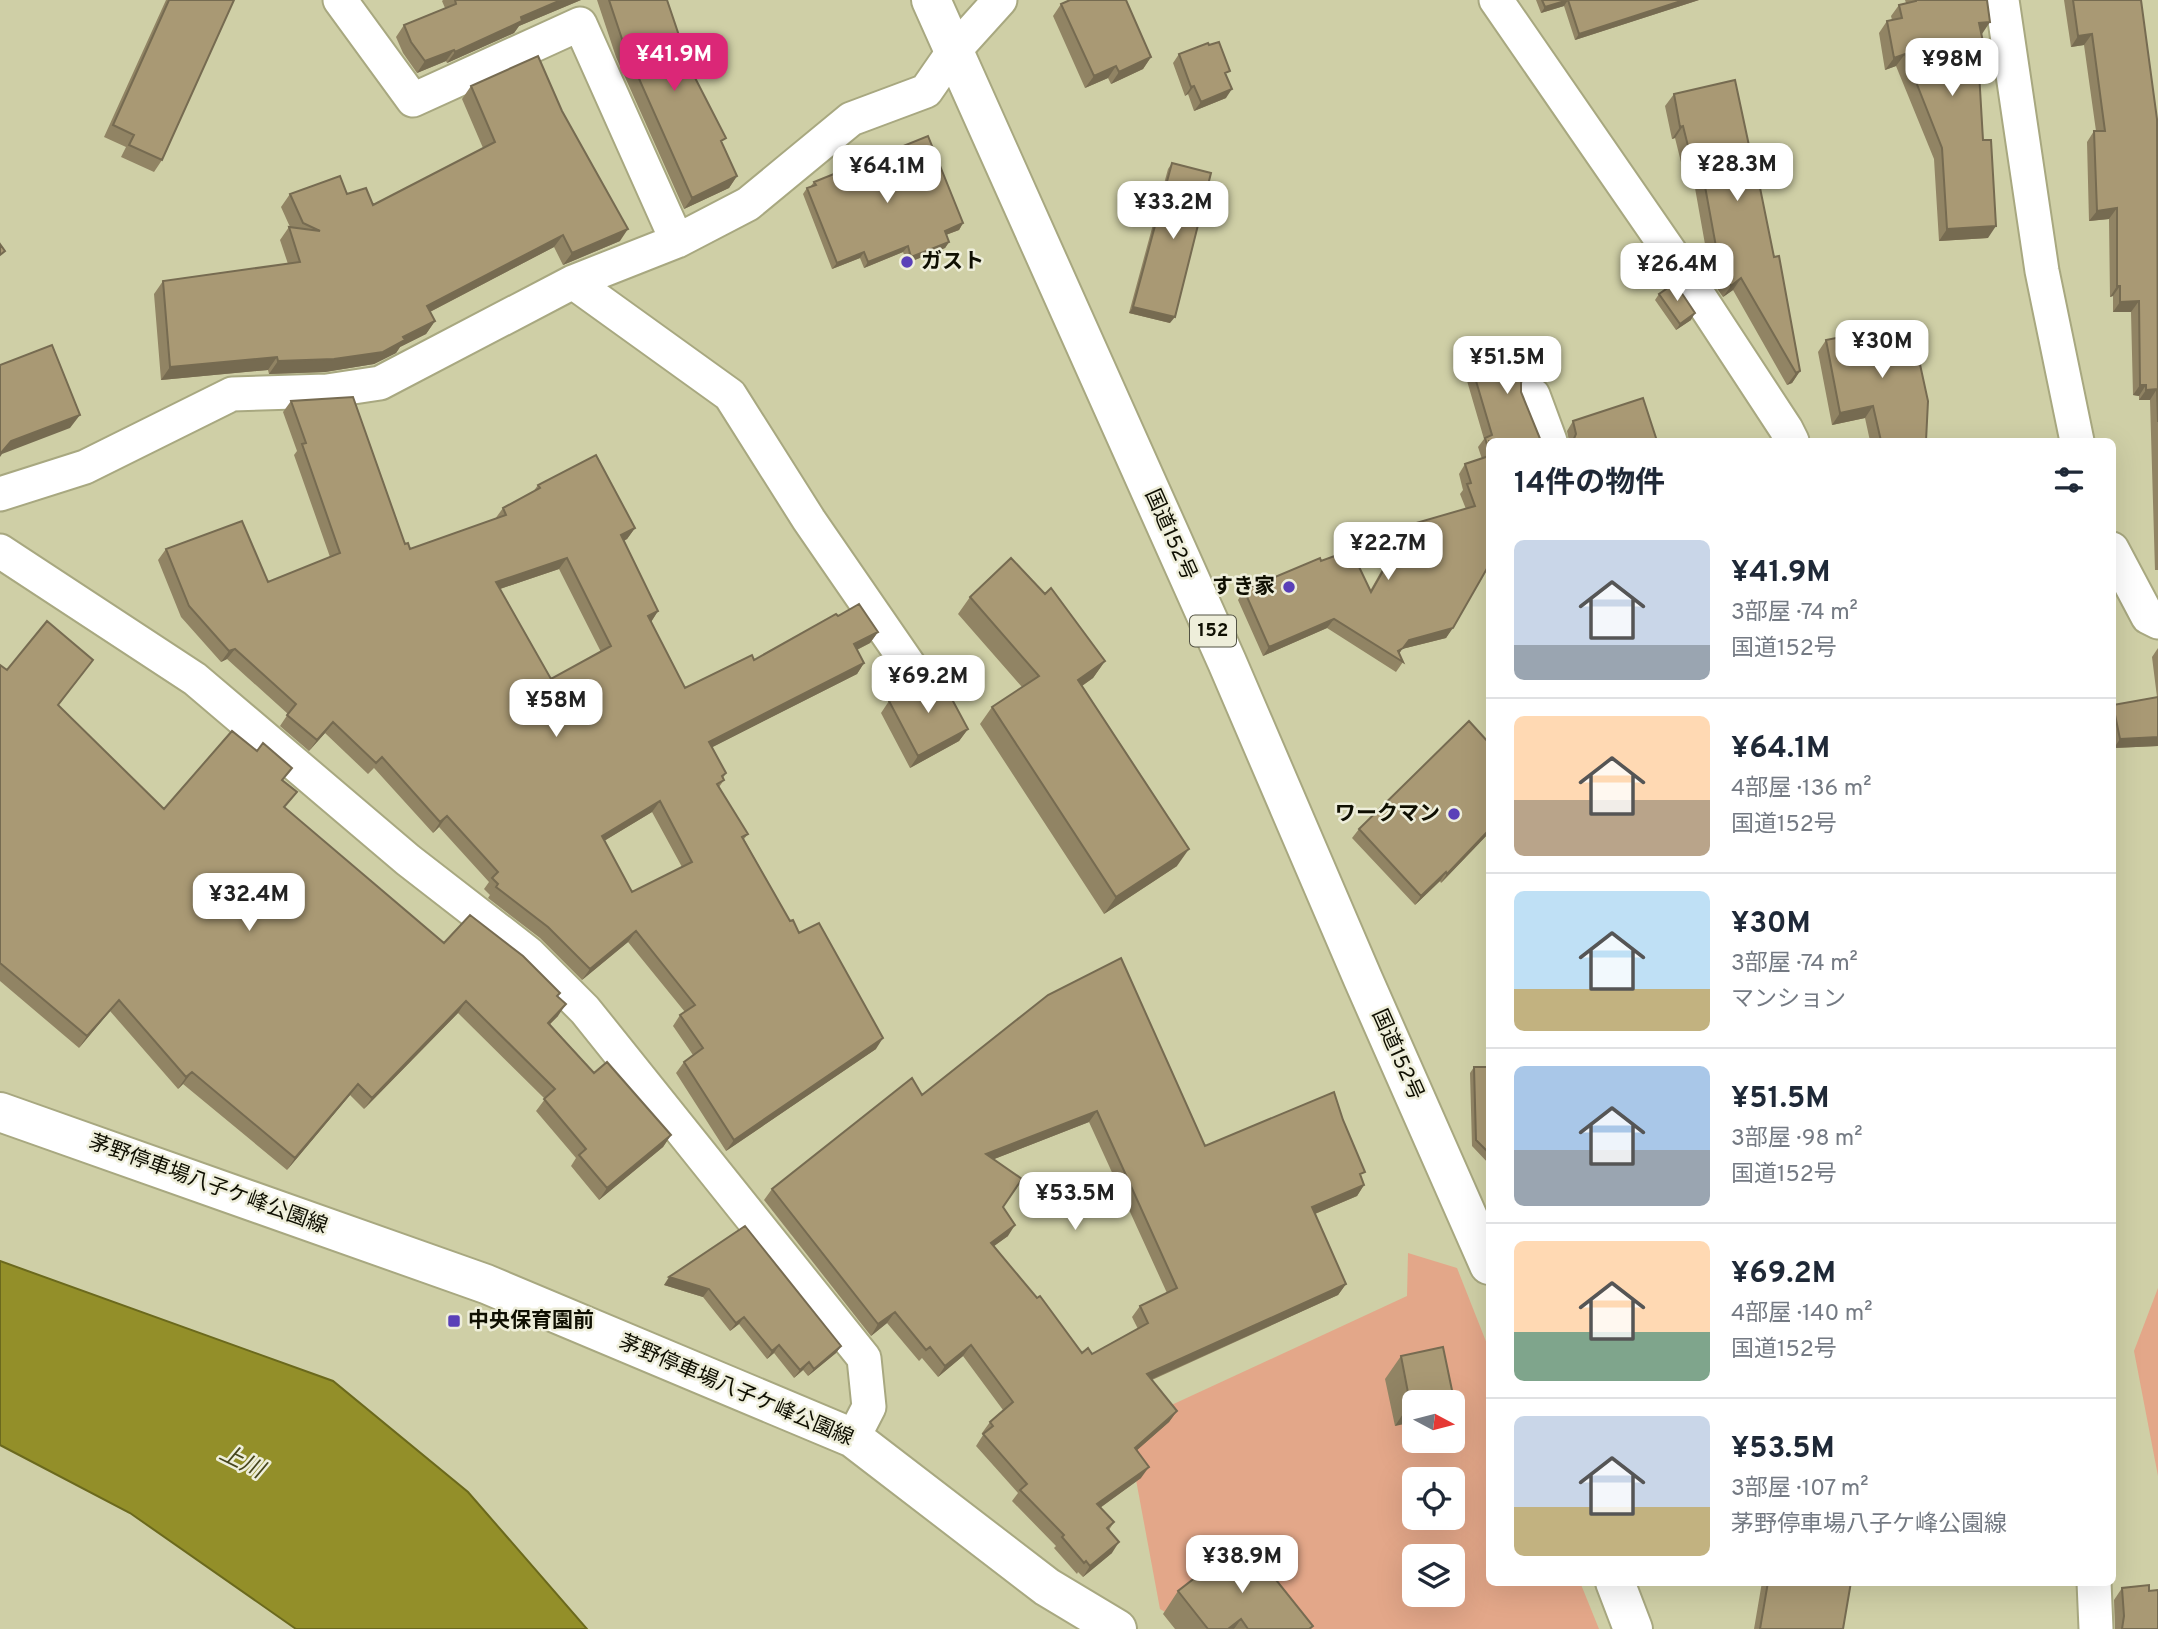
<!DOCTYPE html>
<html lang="ja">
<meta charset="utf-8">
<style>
:root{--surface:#fff;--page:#f2f2f3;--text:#1f2937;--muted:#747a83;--line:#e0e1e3;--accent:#db2777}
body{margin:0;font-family:Overpass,"Noto Sans JP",sans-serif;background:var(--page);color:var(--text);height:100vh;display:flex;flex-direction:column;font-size:26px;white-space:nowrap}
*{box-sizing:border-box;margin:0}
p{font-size:23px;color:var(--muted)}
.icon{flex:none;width:38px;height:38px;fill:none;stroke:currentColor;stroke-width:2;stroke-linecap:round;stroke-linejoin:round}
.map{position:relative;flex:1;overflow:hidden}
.drawer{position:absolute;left:1486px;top:438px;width:630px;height:1148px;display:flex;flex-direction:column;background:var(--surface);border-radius:10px;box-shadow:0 7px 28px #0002}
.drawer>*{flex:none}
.needle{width:46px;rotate:97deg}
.tools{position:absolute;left:1402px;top:1390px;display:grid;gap:14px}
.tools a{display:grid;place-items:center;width:63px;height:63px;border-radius:10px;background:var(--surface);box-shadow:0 7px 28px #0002;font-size:35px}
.price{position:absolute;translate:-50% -60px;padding:0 16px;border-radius:14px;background:#fff;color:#222;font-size:23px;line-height:46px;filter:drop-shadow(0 2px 4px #0008)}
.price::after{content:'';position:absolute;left:50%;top:42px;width:21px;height:16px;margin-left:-10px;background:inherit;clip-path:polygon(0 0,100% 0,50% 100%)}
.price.selected{background:var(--accent);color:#fff}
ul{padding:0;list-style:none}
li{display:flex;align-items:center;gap:21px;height:175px;padding:0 28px}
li+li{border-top:2px solid var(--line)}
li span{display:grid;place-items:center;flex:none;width:196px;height:140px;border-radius:10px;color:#555}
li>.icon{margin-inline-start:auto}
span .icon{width:84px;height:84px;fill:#fffc;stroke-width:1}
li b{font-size:30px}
h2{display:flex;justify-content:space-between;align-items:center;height:84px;padding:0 28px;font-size:30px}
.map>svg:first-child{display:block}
</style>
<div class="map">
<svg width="2158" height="1629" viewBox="0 0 2158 1629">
<rect width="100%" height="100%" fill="#cfcfa6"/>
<path fill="#e3a789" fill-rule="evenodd" d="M1408,1253L1457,1268L1489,1349V1582H1580L1599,1629H1193L1160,1609L1126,1426L1407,1296ZM1414,1402H1452V1440H1414ZM1414,1479H1452V1517H1414ZM1414,1556H1452V1594H1414Z
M2158,1288V1476L2134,1351Z"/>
<path fill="#938f29" stroke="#6b691d" stroke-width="2" d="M0,1261L333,1381L468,1492L587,1629H296L130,1513L0,1445Z"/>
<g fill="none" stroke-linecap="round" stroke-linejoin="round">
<g stroke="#a8a880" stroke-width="37">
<path id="minor" d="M340,0L413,100L580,24L677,241
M1496,0L1672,255L1786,429L1792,441
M2002,0L2042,271L2077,441
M573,282L730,395L809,520L913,671
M1533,395L1550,441
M0,494L85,467L232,394L327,391L380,383L573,282L677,241L748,204L851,119L926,91L953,52L1000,0
M2112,549L2148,617L2158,622
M0,551L195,679L408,860L528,953L585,1010L864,1358L869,1407L853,1438
M2094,1582L2096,1629"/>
</g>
<g stroke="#a8a880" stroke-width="42">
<path id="secondary" d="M0,1112L486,1284L853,1438L1047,1587L1117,1629"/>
</g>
<g stroke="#a8a880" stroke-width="42">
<path id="trunk" d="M931,0L1227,662L1363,979L1489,1265
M1615,1582L1633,1629"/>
</g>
<use href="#minor" stroke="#fff" stroke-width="33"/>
<use href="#secondary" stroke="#fff" stroke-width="38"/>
<use href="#trunk" stroke="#fff" stroke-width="38"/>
</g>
<path fill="#918464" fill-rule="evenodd" d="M166,0H234L162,160L154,172L121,157L126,147L104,137Z
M443,0H581L519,26L514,33L447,63L446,61L417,73L403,53L396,37L404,25L445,8L442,1Z
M597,0H667L690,68L722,144L737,176L729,188L684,209L616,57Z
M1536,0H1699L1575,40L1564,6L1541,13Z
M1905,0H1987L1981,34V82L1979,83L1988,238L1939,241L1934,159L1896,66L1885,70L1879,33L1887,21L1892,20L1891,16L1899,5L1906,3Z
M2064,0H2141L2158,144V570H2155L2150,400H2139V396L2133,395L2131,312H2113V296L2110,297L2109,219L2089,221L2087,142L2094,131H2096L2084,45L2071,47Z
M1061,4L1151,57L1143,69L1111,84L1108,78L1085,88L1053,16Z
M1179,54L1227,77L1226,98L1194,111L1188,94L1185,96L1173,63Z
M471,86L562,111L620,241L563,265L554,247L430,312L435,321L426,334L400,347L396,353L374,364L325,372L269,374L268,370L161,380L154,294L163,281L288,264L280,240L289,227H290L281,207L290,194H347L373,205L483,148L462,99Z
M1674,94L1774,257L1800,371L1792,383L1787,385L1733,290L1723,297L1703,268L1708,261L1690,160L1681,162L1675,138L1672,139L1665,106Z
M1172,163L1170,323L1129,313L1168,169Z
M814,182L963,223L959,230L946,235L949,242L945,248L907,263L903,252L864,268L860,258L832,269L803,194L807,188L810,187Z
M1659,294L1691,320L1676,330L1655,300Z
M1826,340L1926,441H1870L1865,418L1832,425L1818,352Z
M1518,358L1537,376L1527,377L1521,380L1489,441V565L1446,638L1402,649L1399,654L1403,662L1396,672L1327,628L1263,656L1238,600L1244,590L1321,561L1370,591L1402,534L1409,525L1466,509L1460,494L1463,490L1459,474L1465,464L1482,459L1478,447L1484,439L1465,374L1471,364Z
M291,401L405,544L410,549L495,519L503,508L533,492L538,485L635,528L627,539L624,541L658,611L651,622L685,688L754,660L838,616L878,632L870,643L857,650L864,663L857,674L712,747L726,773L723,778L724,780L719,787L748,834L744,839L790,921L799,933L876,1049L726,1151L676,1073L684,1062L693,1055L673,1026L680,1015L685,1012L628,942L582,980L540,938L488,898L490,895L484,889L489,882L439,827L433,833L374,768L368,774L325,733L309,751L280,726L288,714L227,659L221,662L181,617L158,560L166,549L268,582L330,557L294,455L297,451L283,412ZM559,569L601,652L551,679L500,589ZM652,812L682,867L632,892L604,841Z
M1573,421L1657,441H1569L1567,431Z
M970,597L1105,661L1093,678L1082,686L1177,866L1104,914L980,724L992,707L1022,687L958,614Z
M2158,648V746L2114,748L2112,738V707L2113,705L2157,697L2152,657Z
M0,665L7,670L85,671L58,705L164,809L283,781L285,808L444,943L558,996V1016L550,1024L594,1073L671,1135L663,1147L599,1200L571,1166L576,1158L536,1111L545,1099L458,1013L364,1109L350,1095L287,1170L183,1084L178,1089L110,1011L79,1048L0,981Z
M889,701L968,729L959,741L910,768L881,713Z
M1489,743V833L1441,883L1440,881L1415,905L1352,838L1359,829Z
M1048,995L1205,1146L1361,1178L1364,1185L1357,1196L1315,1214L1346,1284L1338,1295L1152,1380L1177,1411L1169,1422L1137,1450L1141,1478L1100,1508L1114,1522L1109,1530L1112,1553L1083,1577L1078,1572L1077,1574L1054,1548L1056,1546L1012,1501L1018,1493L976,1446L983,1435L982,1433L990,1422L1003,1410L963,1356L938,1377L922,1358L919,1361L887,1323L871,1336L764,1200L772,1189L922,1095ZM1089,1122L1167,1293L1140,1306L1132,1317L1138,1329L1092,1354L1082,1353L994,1246L1008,1236L994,1159Z
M1474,1067H1489V1164L1472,1146L1470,1073Z
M745,1226L841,1346L836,1353L808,1376L803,1370L794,1378L774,1353L767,1359L739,1324L730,1331L703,1297L664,1285Z
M1401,1356L1453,1395L1395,1426L1385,1379Z
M1762,1582H1851L1843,1629H1754Z
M2122,1588L2149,1591L2158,1629H2115L2114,1600Z
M1178,1591L1313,1626L1311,1629H1175L1163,1614Z"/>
<path fill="#766b51" d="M561,0H581L519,26L514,33L447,63L455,52L521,17Z
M1568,0L1564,6L1541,13L1545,7Z
M1684,0H1699L1575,40L1579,34Z
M1990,22L1982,34L1970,35L1979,23Z
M2092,34L2084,45L2071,47L2078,36Z
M454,50L446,61L417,73L425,61Z
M1905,54L1896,66L1885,70L1894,58Z
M1151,57L1143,69L1111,84L1119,72Z
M1116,66L1108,78L1085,88L1094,76Z
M1989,70L1981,82L1970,84L1979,72Z
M1194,86L1188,94L1185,96L1191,87Z
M1232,89L1226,98L1194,111L1201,102Z
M1683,126L1675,138L1672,139L1680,127Z
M1698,148L1690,160L1681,162L1689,150Z
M737,176L729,188L684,209L692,198Z
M2117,208L2109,219L2089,221L2097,211Z
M963,223L959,230L940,237L945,231Z
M1996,226L1988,238L1939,241L1947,229Z
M628,229L620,241L563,265L572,253Z
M563,235L554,247L418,318L427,306Z
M949,242L945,248L907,263L911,257Z
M908,246L903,252L864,268L868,262Z
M864,252L860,258L832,269L837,263Z
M1741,278L1733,290L1723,297L1731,286Z
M2117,286H2120L2113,296L2110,297Z
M2139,301L2131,312H2113L2120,302Z
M1133,307L1175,317L1170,323L1129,313Z
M1695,313L1691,320L1676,330L1680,324Z
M435,321L426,334L400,347L396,353L374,364L325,372L269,374L278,361L403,337Z
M277,357L268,370L161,380L170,367Z
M1534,367H1544L1537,376L1527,377L1519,382L1525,373Z
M1800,371L1792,383L1787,385L1796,373Z
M2140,385H2146L2139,396L2133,395Z
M2157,389L2150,400H2139L2146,390Z
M1873,406L1865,418L1832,425L1840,413Z
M80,415L70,428L2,454L0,457V454L11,441Z
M635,528L627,539L613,546L621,535Z
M567,558L559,569L488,593L496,582Z
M658,611L651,622L648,616Z
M1334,619L1327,628L1263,656L1269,647Z
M1453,628L1446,638L1402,649L1397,657L1398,651L1409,640Z
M878,632L870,643L846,655L854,644Z
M235,649L227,659L221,662L229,651Z
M1105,661L1093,678L1066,697L1078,680Z
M864,663L857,674L701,753L709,742Z
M333,722L325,733L309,751L317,740Z
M968,729L959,741L910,768L918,756Z
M2158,737V746L2114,748L2120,739Z
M660,801L652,812L594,847L602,836Z
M447,816L439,827L433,833L440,822Z
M1489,830V833L1441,883L1447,874Z
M1189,849L1177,866L1104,914L1116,897Z
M1446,872L1440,881L1415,905L1421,896Z
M636,931L628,942L582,980L590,969Z
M119,1000L110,1011L79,1048L87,1036Z
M466,1001L458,1013L364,1109L372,1098Z
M566,1004L558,1016L540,1034L548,1023Z
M883,1038L876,1049L726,1151L734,1140Z
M192,1072L183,1084L178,1089L186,1077Z
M358,1084L350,1095L287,1170L295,1158Z
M1097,1111L1089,1122L979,1165L986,1154Z
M671,1135L663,1147L599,1200L607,1188Z
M1364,1185L1357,1196L1305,1218L1312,1207Z
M1015,1225L1008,1236L983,1254L991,1243Z
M669,1277L709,1289L703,1297L664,1285Z
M1346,1284L1338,1295L1139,1385L1147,1374Z
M895,1312L887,1323L871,1336L878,1324Z
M744,1317L739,1324L730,1331L736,1323Z
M779,1345L774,1353L767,1359L772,1351Z
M971,1345L963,1356L938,1377L945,1366Z
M841,1346L836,1353L808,1376L814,1369Z
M809,1362L803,1370L794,1378L800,1370Z
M1453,1395L1448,1402H1417Z
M1414,1402V1422L1395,1426L1410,1403Z
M1177,1411L1169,1422L1127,1459L1135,1448Z
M1149,1467L1141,1478L1090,1515L1097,1504Z
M1119,1542L1112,1553L1083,1577L1090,1566Z
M1241,1619L1234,1629H1228Z"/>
<path fill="#a99974" stroke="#766b51" stroke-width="2" fill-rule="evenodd" d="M169,0H234L162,160L129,145L134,135L113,125Z
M455,0H561L521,17L522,21L455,52L454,50L425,61L411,42L404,25L456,4Z
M609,0H667L690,68L726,138L721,141L737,176L692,198L624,45Z
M1070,0H1126L1151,57L1119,72L1116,66L1094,76L1061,4Z
M1542,0H1568L1545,7Z
M1568,0H1684L1579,34Z
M1916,0H1987L1990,22L1979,23L1989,70L1979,72L1983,140H1991L1996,226L1947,229L1942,148L1905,54L1894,58L1887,21L1902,18L1899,5L1916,1Z
M2073,0H2141L2157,119L2158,422L2157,389L2146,390V385H2140L2139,301L2120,302V286H2117V208L2097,211L2094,131H2105L2092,34L2078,36Z
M1219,42L1230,71L1225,73L1232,89L1201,102L1194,86L1191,87L1179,54L1208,43L1209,45Z
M538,56L562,111L628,229L572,253L563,235L427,306L435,321L403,337L405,340L383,352L334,359L278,361L277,357L170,367L163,281L300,262L289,227L320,231L303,223L290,194L340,176L347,194L366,188L373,205L495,142L471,86Z
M1735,80L1754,169L1756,168L1774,257L1779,256L1800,371L1796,373L1741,278L1731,286L1712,256L1717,252L1698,148L1689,150L1683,126L1680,127L1674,94Z
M928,136L963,223L945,231L949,242L911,257L908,246L868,262L864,252L837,263L807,188L816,185L814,182Z
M1172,163L1211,173L1175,317L1133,307Z
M0,244L5,251L0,255Z
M1675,283L1695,313L1680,324L1659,294Z
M1911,323L1928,401L1926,441H1881L1873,406L1840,413L1826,340Z
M52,345L80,415L11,441L0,454V365Z
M1517,351L1518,358L1539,351L1544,367H1534L1525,373L1521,382V392L1541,441H1489V451L1485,438L1492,435L1471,364Z
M353,397L405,544L408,543L410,549L506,515L503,508L540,488L538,485L596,455L635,528L621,535L658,611L648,616L685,688L752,655L754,660L836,614L838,616L859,604L878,632L854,644L864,663L709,742L726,773L722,776L724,780L717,784L748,834L742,837L790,921L793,920L799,933L819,923L883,1038L734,1140L684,1062L703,1048L680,1015L695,1005L636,931L590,969L548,927L496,887L498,884L492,878L498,872L447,816L440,822L382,757L376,763L333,722L317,740L287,715L296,704L235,649L229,651L189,606L166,549L242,521L268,582L340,553L302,444L306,443L291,401ZM567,558L611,646L551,679L496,582ZM660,801L692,862L632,892L602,836Z
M1643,398L1657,441H1573L1576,434L1573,421Z
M1489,456V565L1453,628L1409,640L1403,648L1398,651L1403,662L1334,619L1269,647L1244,590L1320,558L1321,561L1351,550L1371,592L1409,525L1475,506L1467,484L1471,483L1465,464Z
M1011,558L1045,594L1051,588L1105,661L1078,680L1189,849L1116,897L992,707L1039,676L970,597Z
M47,621L93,660L58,705L164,809L232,731L257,751L263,743L292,768L282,780L297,792L284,807L444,943L470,915L523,956L560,993L557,996L566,1004L548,1023L594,1073L607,1062L671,1135L607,1188L579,1155L586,1149L544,1099L555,1089L466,1001L372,1098L358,1084L295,1158L192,1072L186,1077L119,1000L87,1036L0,963V665L7,670Z
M939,675L968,729L918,756L889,701Z
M2158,697V737L2120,739L2113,705Z
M1469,721L1489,743V830L1447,874L1446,872L1421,896L1359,829Z
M1121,958L1205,1146L1334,1092L1343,1120L1365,1172L1360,1174L1364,1185L1312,1207L1346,1284L1147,1374L1177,1411L1135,1448L1149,1467L1097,1504L1114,1522L1107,1528L1119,1542L1090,1566L1086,1561L1084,1563L1062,1537L1064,1535L1020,1490L1027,1484L983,1434L993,1426L990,1422L1013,1402L971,1345L945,1366L930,1347L926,1350L895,1312L878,1324L772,1189L912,1078L922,1095L1048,995ZM1097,1111L1177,1288L1140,1306L1148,1323L1092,1354L1088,1348L1082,1353L1040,1296L1037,1298L991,1243L1015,1225L1003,1207L1022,1179L986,1154Z
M1474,1067H1489V1153L1476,1140Z
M745,1226L841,1346L814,1369L809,1362L800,1370L779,1345L772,1351L744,1317L736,1323L709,1289L669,1277Z
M1443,1347L1453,1395L1410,1403L1401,1356Z
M1244,1540L1313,1626L1309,1629H1248L1241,1619L1228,1629H1208L1178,1591Z
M1768,1582H1851L1843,1629H1760Z
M2149,1585V1591L2158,1590V1629H2122L2124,1616L2122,1588Z"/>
<g fill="#5a40b8" stroke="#eeeeda" stroke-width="2.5">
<circle cx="907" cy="262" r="7"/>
<circle cx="1289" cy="587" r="7"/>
<circle cx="1454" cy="814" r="7"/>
<rect x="447" y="1314" width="14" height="14" rx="3.5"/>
</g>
<g text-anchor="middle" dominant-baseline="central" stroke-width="5" stroke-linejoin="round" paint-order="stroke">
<rect fill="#eeeeda" stroke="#525243" stroke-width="2" x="1190" y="615.5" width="46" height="31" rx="5"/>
<g font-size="19" font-weight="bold" fill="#0f0f02">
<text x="1213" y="631">152</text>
</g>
<g font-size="21" font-weight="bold" fill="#0f0f02" stroke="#eeeeda" text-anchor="start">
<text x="921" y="262">ガスト</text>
<text x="1275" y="587" text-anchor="end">すき家</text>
<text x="1440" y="814" text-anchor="end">ワークマン</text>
<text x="468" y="1321">中央保育園前</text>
</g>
<g font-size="21" fill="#0f0f02" stroke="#eeeeda">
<text transform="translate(1170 535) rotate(66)">国道152号</text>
<text transform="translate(1397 1055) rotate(66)">国道152号</text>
<text transform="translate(208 1185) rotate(20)">茅野停車場八子ケ峰公園線</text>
<text transform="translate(736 1391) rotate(23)">茅野停車場八子ケ峰公園線</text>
</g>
<g font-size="23" font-style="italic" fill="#47461d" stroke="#eeeeda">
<text transform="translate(241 1463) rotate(26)">上川</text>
</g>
</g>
</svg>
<div class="tools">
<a><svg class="needle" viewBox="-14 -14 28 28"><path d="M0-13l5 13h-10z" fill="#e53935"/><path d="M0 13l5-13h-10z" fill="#747a83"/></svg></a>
<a><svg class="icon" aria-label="locate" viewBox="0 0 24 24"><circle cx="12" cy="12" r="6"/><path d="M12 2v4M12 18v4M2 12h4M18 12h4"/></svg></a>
<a><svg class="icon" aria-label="layers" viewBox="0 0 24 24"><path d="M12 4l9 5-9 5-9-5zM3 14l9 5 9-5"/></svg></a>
</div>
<b class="price selected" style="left:674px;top:93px">¥41.9M</b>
<b class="price" style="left:1952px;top:98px">¥98M</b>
<b class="price" style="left:1737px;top:203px">¥28.3M</b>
<b class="price" style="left:887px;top:205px">¥64.1M</b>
<b class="price" style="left:1173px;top:241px">¥33.2M</b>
<b class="price" style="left:1677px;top:303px">¥26.4M</b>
<b class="price" style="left:1882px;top:380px">¥30M</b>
<b class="price" style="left:1507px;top:396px">¥51.5M</b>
<b class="price" style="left:1388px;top:582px">¥22.7M</b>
<b class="price" style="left:928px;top:715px">¥69.2M</b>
<b class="price" style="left:556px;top:739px">¥58M</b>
<b class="price" style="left:249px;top:933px">¥32.4M</b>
<b class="price" style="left:1075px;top:1232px">¥53.5M</b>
<b class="price" style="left:1242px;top:1595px">¥38.9M</b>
<section class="drawer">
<h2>14件の物件<svg class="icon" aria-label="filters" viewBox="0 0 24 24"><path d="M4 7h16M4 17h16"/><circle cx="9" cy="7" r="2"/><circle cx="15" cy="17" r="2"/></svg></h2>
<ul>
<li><span style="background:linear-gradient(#c9d6e8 75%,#9aa5b1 0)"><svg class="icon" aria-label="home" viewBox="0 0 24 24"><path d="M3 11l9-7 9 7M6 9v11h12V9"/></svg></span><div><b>¥41.9M</b><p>3部屋 · 74 m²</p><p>国道152号</p></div></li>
<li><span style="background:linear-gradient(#ffd9b3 60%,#b9a48a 0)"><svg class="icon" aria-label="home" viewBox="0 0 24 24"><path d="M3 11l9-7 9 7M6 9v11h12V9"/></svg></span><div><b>¥64.1M</b><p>4部屋 · 136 m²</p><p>国道152号</p></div></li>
<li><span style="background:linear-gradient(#bfe0f5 70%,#c2b280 0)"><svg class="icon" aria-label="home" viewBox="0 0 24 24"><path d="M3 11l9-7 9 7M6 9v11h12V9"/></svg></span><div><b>¥30M</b><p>3部屋 · 74 m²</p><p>マンション</p></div></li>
<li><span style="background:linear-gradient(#a9c7e8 60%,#9aa5b1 0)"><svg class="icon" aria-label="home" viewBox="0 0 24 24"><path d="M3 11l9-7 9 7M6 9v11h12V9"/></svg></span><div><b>¥51.5M</b><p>3部屋 · 98 m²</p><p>国道152号</p></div></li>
<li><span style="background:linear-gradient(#ffd9b3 65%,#7fa58c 0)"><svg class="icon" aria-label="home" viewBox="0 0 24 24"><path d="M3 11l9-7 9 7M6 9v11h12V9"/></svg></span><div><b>¥69.2M</b><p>4部屋 · 140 m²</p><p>国道152号</p></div></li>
<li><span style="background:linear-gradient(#c9d6e8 65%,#c2b280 0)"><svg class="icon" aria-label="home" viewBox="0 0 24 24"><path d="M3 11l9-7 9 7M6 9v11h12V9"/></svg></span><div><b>¥53.5M</b><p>3部屋 · 107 m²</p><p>茅野停車場八子ケ峰公園線</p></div></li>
</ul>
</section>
</div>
